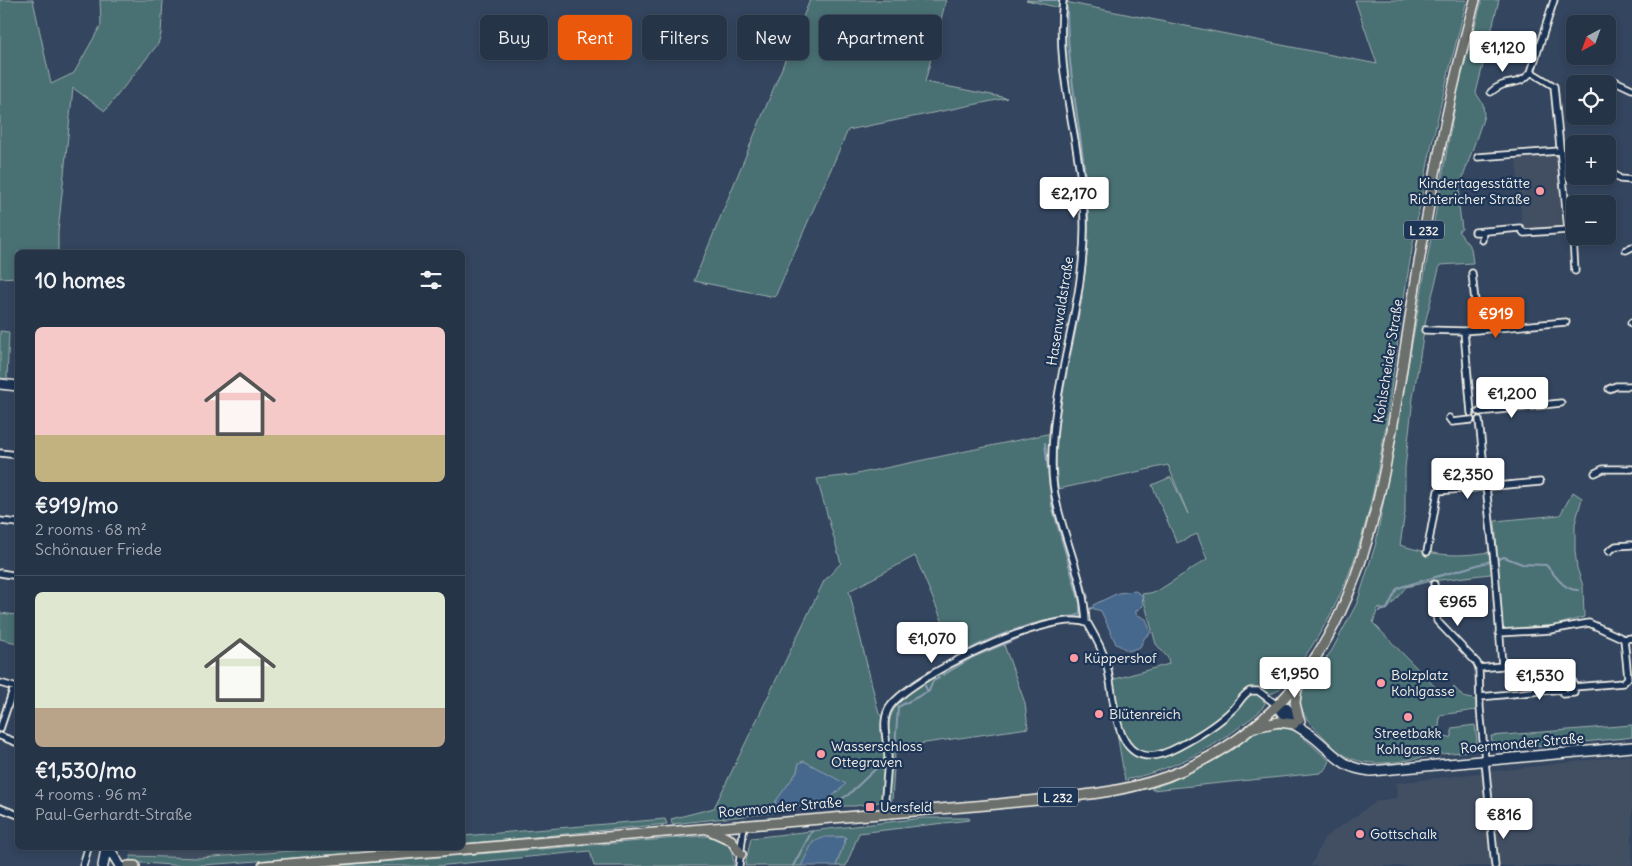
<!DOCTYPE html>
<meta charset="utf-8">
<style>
:root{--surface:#263447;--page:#2e3c4e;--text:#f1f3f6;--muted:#a4aab4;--line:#424f60;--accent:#ea580c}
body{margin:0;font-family:Delius,sans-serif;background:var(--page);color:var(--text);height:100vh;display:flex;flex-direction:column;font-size:19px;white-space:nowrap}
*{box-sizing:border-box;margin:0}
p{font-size:16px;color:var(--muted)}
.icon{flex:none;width:28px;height:28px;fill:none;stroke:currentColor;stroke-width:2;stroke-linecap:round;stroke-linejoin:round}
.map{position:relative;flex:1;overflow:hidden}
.panel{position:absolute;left:15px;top:250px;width:450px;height:600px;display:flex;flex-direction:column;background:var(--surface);border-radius:8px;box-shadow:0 2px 8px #0003,0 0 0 1px var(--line)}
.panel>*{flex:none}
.top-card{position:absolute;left:480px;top:15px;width:475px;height:45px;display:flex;gap:10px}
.needle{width:32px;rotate:221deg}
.controls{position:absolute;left:1566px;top:15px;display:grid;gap:10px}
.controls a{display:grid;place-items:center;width:50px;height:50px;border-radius:8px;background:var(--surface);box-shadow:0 2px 8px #0003,0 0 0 1px var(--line);font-size:25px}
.price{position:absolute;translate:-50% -42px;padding:0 11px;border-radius:5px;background:#fff;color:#222;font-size:16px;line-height:32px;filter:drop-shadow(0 1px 2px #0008)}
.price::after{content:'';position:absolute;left:50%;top:30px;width:15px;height:11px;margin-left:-8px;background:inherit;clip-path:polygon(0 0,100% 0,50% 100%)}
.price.active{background:var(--accent);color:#fff}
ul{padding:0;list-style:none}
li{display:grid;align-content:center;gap:10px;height:265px;padding:0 20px}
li+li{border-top:1px solid var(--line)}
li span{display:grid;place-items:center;height:155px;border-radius:8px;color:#555}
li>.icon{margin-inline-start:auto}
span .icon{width:90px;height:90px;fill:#fffc;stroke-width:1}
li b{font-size:21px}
h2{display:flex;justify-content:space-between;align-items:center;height:60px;padding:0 20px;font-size:21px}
.tag{padding:0 18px;border-radius:8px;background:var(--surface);box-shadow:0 2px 8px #0003,0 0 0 1px var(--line);font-size:18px;line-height:45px}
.tag.active{background:var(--accent);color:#fff}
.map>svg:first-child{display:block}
</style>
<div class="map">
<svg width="1632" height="866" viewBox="0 0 1632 866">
<rect width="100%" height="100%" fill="#33455f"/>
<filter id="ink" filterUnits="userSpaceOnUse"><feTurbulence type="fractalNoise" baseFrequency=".02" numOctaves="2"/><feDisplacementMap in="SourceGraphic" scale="10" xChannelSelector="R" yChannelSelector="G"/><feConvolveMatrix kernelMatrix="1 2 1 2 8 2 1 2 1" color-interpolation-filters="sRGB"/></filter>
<g filter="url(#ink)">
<path fill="#425064" d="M1555,155L1558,158L1564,223L1563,226L1525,230L1522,226L1516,158Z
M1632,755V866H1311L1324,838L1377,801L1397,798L1396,783Z
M130,848H331L200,858L131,856Z"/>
<path fill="#496f73" stroke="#9eb0ae" d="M0,0H33L51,84L74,73L101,25L100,0H163L161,34L158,44L105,111L73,88L58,232V252H18L17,277L0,278Z
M810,0H946L925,82L1007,98L848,130L775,297L694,281Z
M1026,0H1065V2L1377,64L1355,0H1467C1451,62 1436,120 1424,183C1414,237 1404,292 1397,347C1381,459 1369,573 1297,667C1291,676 1280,694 1268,694L1257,688L1247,690L1248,695L1253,693L1259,695L1265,703C1262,711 1253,717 1246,722C1210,751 1170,770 1125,780L1108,681L1169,664L1168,658L1156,644L1142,594L1156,592L1207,559L1197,534L1177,543L1152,485L1171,477L1188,514L1168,465L1054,490L1086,616L1039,623L957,656L915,556L849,591L879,714L882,716L881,734L889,733C882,689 971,657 1003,642L1025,703L1028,728L891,748L895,753L892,800L855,806H829L827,801L845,784L804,761L799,763L797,772L776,802L780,809L771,813L672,824L671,819L714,808L824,581L841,563L817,479L852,475L1052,433L1080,275L1083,222L1078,166L1063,49L1064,9Z
M1482,0H1499L1476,93L1483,104L1484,116L1460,186L1459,207L1462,229L1458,231L1471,248L1473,263L1440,265L1426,319L1413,398L1405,468V512L1400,545C1439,557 1458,557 1497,551L1495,521L1560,515L1573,492L1582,498L1575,524V550L1577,568L1583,586L1584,617L1556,625L1503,630L1498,573L1432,581L1406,587L1387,610L1378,608L1373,623L1445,697L1454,687L1463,697L1476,700V710L1440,715L1439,727L1432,729L1433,739L1452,737V728L1475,725L1477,740L1475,749C1461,753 1447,753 1433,755C1403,761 1363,772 1337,750C1331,745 1326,739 1321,734C1309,723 1299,712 1300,695L1332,650L1357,603L1376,543L1458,89Z
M0,331L9,332L7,379L0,378Z
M0,613L17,615V643L0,639Z
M1632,725V737L1625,738L1500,750L1493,747L1491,736Z
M1287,728L1298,733L1330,761L1326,769L1320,773L1152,790V788L1172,781L1263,729Z
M923,818H969L970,820L859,833L846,866H836L846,837C813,837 817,840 801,866H745L751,838Z
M665,819L667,824L463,844V836Z
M703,836C727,839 732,841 734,866H594L590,851L436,866H329Z
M331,848H416L232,863L186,866L129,862L131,856L200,858Z"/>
<path fill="#47678d" stroke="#8c9eb1" d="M1135,591L1142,595L1143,606L1136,611V614L1146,619L1151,633L1145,637L1140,647L1129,651L1116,644L1101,611L1094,609L1093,605L1118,593Z
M804,761L846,784L827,801L780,809L775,802L797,772L799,763Z
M825,837H846L836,866H801L813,842Z"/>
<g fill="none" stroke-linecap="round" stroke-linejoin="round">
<path stroke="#8c9eb1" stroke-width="2" d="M1039,0H1056
M1068,1V0
M1067,8C1067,71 1082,133 1087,195C1090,227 1087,259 1082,291
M1082,296C1071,359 1051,421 1057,484C1061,523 1078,561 1088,598
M1045,443L1052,506L1080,603V613
M1498,559L1504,557L1522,564L1546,565C1555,575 1563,590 1578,590
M1089,609L1092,608
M1380,611L1387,609L1397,589L1401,587L1491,561
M1039,630L1051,627
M929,673C972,645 1023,621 1076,616L1080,613
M943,675L973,657L1035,631
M924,684L928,692
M890,757L895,748L898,707L929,691L933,681L939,678
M829,806L848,795L885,760
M793,866L812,831"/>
<g stroke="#f4f1e8" stroke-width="9">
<path id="street" d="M1063,0C1054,75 1083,147 1084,221C1086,304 1051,383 1052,465C1052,519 1084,568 1086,623
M1554,0L1531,72L1554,86L1568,230L1573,238L1575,271
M1608,81H1615L1632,89
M1491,92C1508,77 1517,89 1531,72
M1478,157L1559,151
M1615,175L1620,179L1632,180
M1475,232L1520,228L1524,233L1568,230
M1482,240L1483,231
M1626,250L1632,247
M1472,273L1478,330
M1631,323L1632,324
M1425,330L1464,331L1566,322
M1464,331L1471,413
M1609,389L1616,386H1632
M1479,412L1561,403
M1449,418L1452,422L1471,420
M0,453L18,455
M1595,473L1603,469H1632
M0,521L18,523
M1609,551L1616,546L1632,545
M1427,552L1438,491L1540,482
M0,573L18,576
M1434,584L1437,621L1477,663L1479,668L1480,708L1495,866
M1499,633L1550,630L1589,623L1624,639L1632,638
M1479,668L1502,666L1495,570L1479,420
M0,683L17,688
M1563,689L1562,683L1573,682L1574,687L1623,683L1628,678L1624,639
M1480,697L1563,689V694L1574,693V687
M0,729L14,687
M0,736L18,743
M0,808L18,815
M884,812C885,794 887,776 888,759C888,743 881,724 888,710C903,679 1057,605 1088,624C1095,636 1102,649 1106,662C1117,701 1111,783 1178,747C1197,737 1217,725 1232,710C1239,704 1242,695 1250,691H1258L1277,705
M83,866L88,848
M739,866L744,824"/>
</g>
<g stroke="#f4f1e8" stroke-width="12">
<path id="secondary" d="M0,384L18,386
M1277,705C1284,719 1296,725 1308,733C1322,742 1333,757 1348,765C1355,769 1363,770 1371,771L1632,747
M1277,705L1285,707L1300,721
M109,848L120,866
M103,866L106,848"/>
</g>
<g stroke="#f4f1e8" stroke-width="12">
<path id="primary" d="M1298,681L1295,703L1299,720
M1255,727L1279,722L1294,724
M707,829L731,840L741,854
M128,866H135
M263,866L998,804C1059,797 1125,796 1183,770C1375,684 1383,473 1414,293C1430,193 1448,98 1475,0"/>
</g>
<use href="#street" stroke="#1d3557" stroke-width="5.5"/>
<use href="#secondary" stroke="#1d3557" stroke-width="9"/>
<use href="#primary" stroke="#6c706d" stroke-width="9"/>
</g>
</g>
<g fill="#ff9aa2" stroke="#1d3557" stroke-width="2">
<circle cx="1540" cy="191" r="5"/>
<circle cx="1074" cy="658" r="5"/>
<circle cx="1381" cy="683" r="5"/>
<circle cx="1099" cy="714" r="5"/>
<circle cx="1408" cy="717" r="5"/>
<circle cx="821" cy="754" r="5"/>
<rect x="865" y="802" width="10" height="10" rx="2.5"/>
<circle cx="1360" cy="834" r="5"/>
</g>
<g text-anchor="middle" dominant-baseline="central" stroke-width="4.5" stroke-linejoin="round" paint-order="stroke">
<g fill="#1d3557" stroke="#b4b9bc" stroke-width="1">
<rect x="1404" y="220.5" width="40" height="19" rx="4"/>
<rect x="1038" y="787.5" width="40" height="19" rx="4"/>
</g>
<g font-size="12" font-weight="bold" fill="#f4f1e8">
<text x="1424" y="230">L 232</text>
<text x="1058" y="797">L 232</text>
</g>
<g font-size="14" fill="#f4f1e8" stroke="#1d3557" text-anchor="start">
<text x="1530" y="183" text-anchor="end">Kindertagesstätte<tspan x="1530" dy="16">Richtericher Straße</tspan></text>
<text x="1084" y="658">Küppershof</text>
<text x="1391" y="675">Bolzplatz<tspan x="1391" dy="16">Kohlgasse</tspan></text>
<text x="1109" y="714">Blütenreich</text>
<text x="1408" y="733" text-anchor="middle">Streetbakk<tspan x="1408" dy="16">Kohlgasse</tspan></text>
<text x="831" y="746">Wasserschloss<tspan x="831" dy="16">Ottegraven</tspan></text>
<text x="880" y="807">Uersfeld</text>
<text x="1370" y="834">Gottschalk</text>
</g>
<g font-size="14" fill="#f4f1e8" stroke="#1d3557">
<text transform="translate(1060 311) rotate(-81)">Hasenwaldstraße</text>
<text transform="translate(1388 361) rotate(-81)">Kohlscheider Straße</text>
<text transform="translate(1522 743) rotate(-5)">Roermonder Straße</text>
<text transform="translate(780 807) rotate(-5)">Roermonder Straße</text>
</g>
</g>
</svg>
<div class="controls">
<a><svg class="needle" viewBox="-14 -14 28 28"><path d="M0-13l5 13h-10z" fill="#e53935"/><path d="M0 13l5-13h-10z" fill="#a4aab4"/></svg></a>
<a><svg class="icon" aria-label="locate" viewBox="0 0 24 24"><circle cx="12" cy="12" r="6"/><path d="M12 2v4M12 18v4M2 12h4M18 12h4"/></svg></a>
<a>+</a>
<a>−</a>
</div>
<b class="price" style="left:1503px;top:73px">€1,120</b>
<b class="price" style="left:1074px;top:219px">€2,170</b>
<b class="price active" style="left:1496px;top:339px">€919</b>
<b class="price" style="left:1512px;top:419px">€1,200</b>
<b class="price" style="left:1468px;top:500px">€2,350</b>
<b class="price" style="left:1458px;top:627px">€965</b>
<b class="price" style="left:932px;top:664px">€1,070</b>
<b class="price" style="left:1295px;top:699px">€1,950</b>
<b class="price" style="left:1540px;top:701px">€1,530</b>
<b class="price" style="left:1504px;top:840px">€816</b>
<div class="top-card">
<a class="tag">Buy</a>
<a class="tag active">Rent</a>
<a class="tag">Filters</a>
<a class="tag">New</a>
<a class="tag">Apartment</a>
</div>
<section class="panel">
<h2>10 homes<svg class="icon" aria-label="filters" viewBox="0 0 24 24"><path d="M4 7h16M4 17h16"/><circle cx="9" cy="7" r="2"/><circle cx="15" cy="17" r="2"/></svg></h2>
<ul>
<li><span style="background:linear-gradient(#f6c9c9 70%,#c2b280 0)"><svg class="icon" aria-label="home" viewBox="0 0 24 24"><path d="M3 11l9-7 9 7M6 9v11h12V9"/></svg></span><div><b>€919/mo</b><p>2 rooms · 68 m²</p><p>Schönauer Friede</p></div></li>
<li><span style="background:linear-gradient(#dfe7d0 75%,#b9a48a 0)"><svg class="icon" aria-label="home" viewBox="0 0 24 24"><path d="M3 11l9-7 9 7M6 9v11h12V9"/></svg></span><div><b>€1,530/mo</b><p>4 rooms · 96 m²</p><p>Paul-Gerhardt-Straße</p></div></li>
</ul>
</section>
</div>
